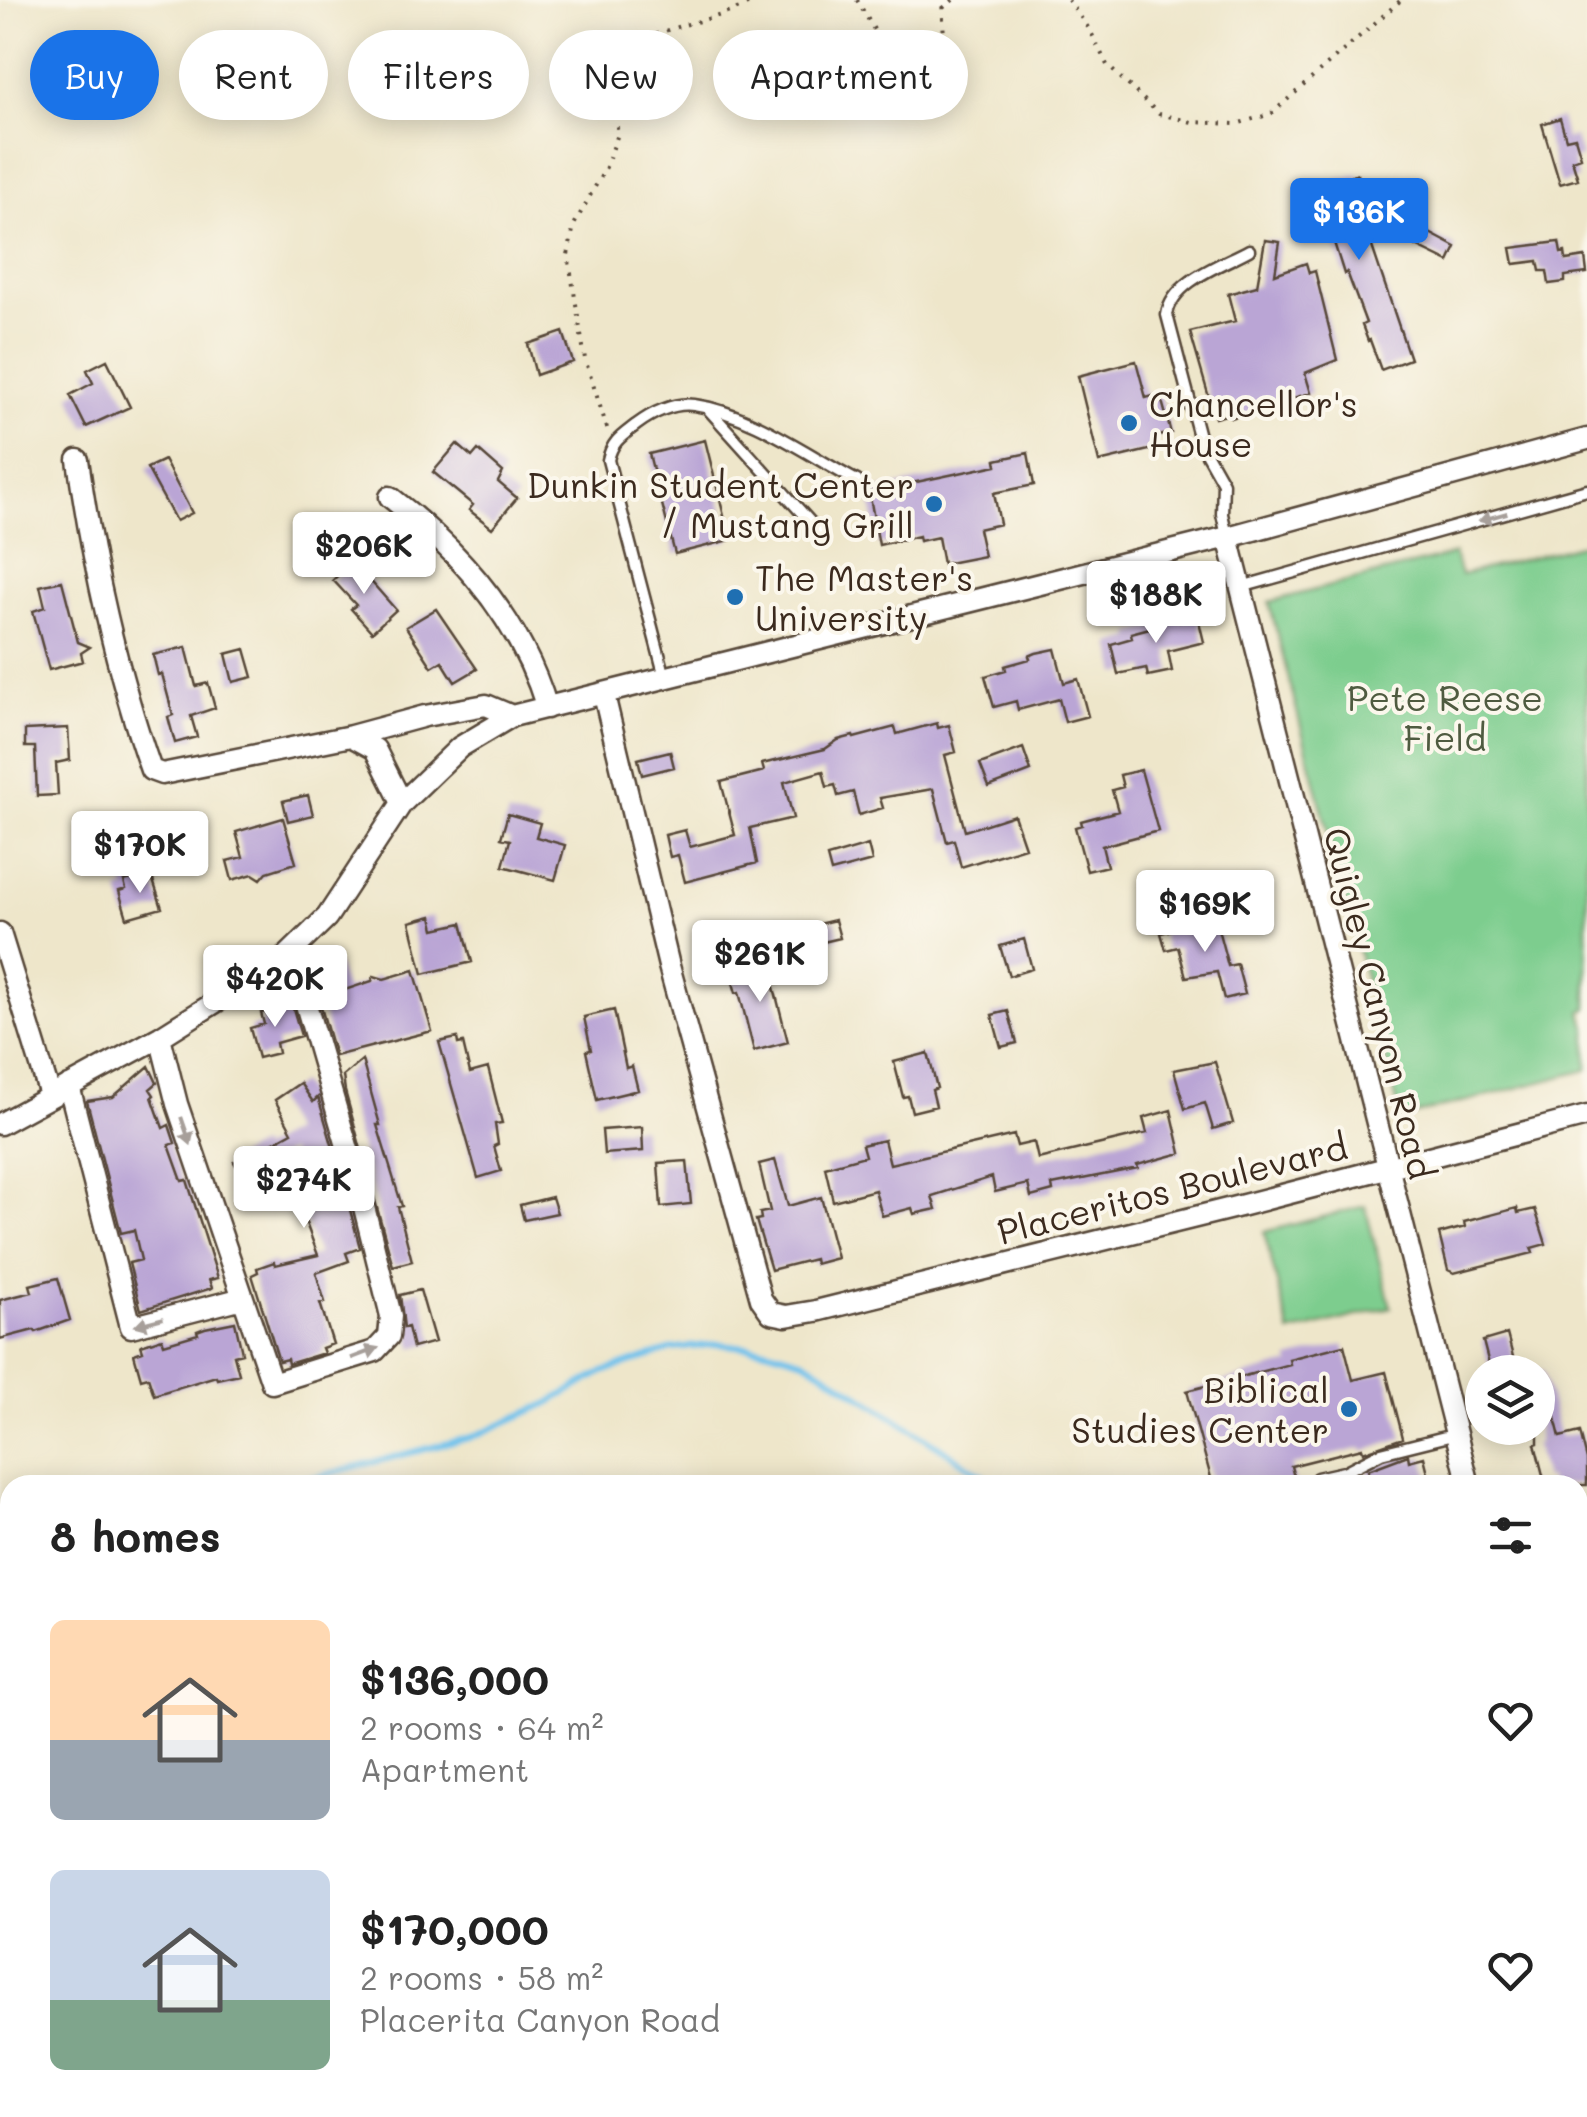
<!DOCTYPE html>
<meta charset="utf-8">
<style>
:root{--surface:#fff;--page:#f6f6f6;--text:#222;--muted:#767676;--accent:#1a73e8}
body{margin:0;font-family:Mali,sans-serif;background:var(--page);color:var(--text);height:100vh;display:flex;flex-direction:column;font-size:38px;white-space:nowrap}
*{box-sizing:border-box;margin:0}
p{font-size:32px;color:var(--muted)}
.icon{flex:none;width:55px;height:55px;fill:none;stroke:currentColor;stroke-width:2;stroke-linecap:round;stroke-linejoin:round}
.map{position:relative;flex:1;overflow:hidden}
.panel{position:absolute;left:0px;top:1475px;width:1588px;height:642px;display:flex;flex-direction:column;background:var(--surface);border-radius:30px 30px 0 0;box-shadow:0 5px 25px #0003}
.panel>*{flex:none}
.banner{position:absolute;left:30px;top:30px;width:1000px;height:90px;display:flex;gap:20px}
.controls{position:absolute;left:1465px;top:1355px;display:grid;gap:20px}
.controls a{display:grid;place-items:center;width:90px;height:90px;border-radius:50%;background:var(--surface);box-shadow:0 5px 25px #0003;font-size:50px}
.price{position:absolute;translate:-50% -85px;padding:0 22px;border-radius:10px;background:#fff;color:#222;font-size:32px;line-height:65px;filter:drop-shadow(0 2px 5px #0008)}
.price::after{content:'';position:absolute;left:50%;top:60px;width:30px;height:22px;margin-left:-15px;background:inherit;clip-path:polygon(0 0,100% 0,50% 100%)}
.price.on{background:var(--accent);color:#fff}
ul{padding:0;list-style:none}
li{display:flex;align-items:center;gap:30px;height:250px;padding:0 50px}
li span{display:grid;place-items:center;flex:none;width:280px;height:200px;border-radius:15px;color:#555}
li>.icon{margin-inline-start:auto}
span .icon{width:120px;height:120px;fill:#fffc;stroke-width:1}
li b{font-size:42px}
h2{display:flex;justify-content:space-between;align-items:center;height:120px;padding:0 50px;font-size:42px}
.tag{padding:0 35px;border-radius:45px;background:var(--surface);box-shadow:0 5px 25px #0003;font-size:35px;line-height:90px}
.tag.on{background:var(--accent);color:#fff}
.map>svg:first-child{display:block}
</style>
<div class="map">
<svg width="1587" height="2117" viewBox="0 0 1587 2117">
<rect width="100%" height="100%" fill="#fbf7ec"/>
<filter id="ink" filterUnits="userSpaceOnUse"><feTurbulence type="fractalNoise" baseFrequency=".01" numOctaves="2"/><feDisplacementMap in="SourceGraphic" scale="20" xChannelSelector="R" yChannelSelector="G"/><feConvolveMatrix kernelMatrix="1 2 1 2 8 2 1 2 1" color-interpolation-filters="sRGB"/></filter>
<filter id="wash" filterUnits="userSpaceOnUse"><feTurbulence type="fractalNoise" baseFrequency=".0048" numOctaves="4" result="noise"/><feDisplacementMap in="SourceGraphic" scale="40" xChannelSelector="R" yChannelSelector="G"/><feGaussianBlur stdDeviation="2.25" result="paint"/><feColorMatrix in="noise" values="0 0 0 0 0 0 0 0 0 0 0 0 0 0 0 0 0 1.4 0 .05"/><feComposite in="paint" operator="in"/></filter>
<g filter="url(#wash)">
<rect width="100%" height="100%" fill="#eee6ca"/>
<path fill="#7dcd8e" stroke="#5c7c56" stroke-width="2.5" d="M1587,543V1009L1582,1011L1587,1031V1070L1401,1118L1269,602L1454,554L1461,575Z
M1365,1206L1391,1307L1290,1333L1264,1232Z"/>
<g fill="none" stroke-linecap="round" stroke-linejoin="round">
<path stroke="#71c2ec" stroke-width="6" d="M285,1485L472,1437L549,1403L603,1372L672,1349L717,1344L766,1349L805,1360L998,1485
M0,1537L10,1535
M1578,1560L1587,1559"/>
</g>
<g id="blocks">
<path fill="#baa5d5" d="M1560,118L1566,139L1575,137L1581,157L1572,160L1578,179L1560,184L1542,124Z
M1358,174L1366,206L1359,208L1410,359L1381,370L1370,340L1368,341L1362,325L1366,323L1347,272L1344,274L1326,217L1309,221L1301,190Z
M1424,230L1456,247L1449,262L1416,246Z
M1265,240L1280,242L1275,274L1306,263L1309,273L1315,271L1337,360L1305,373L1311,393L1260,407L1261,410L1231,418L1230,414L1215,418L1190,332L1235,321L1228,294L1257,286Z
M1559,242L1561,253L1565,252L1566,260L1585,257L1587,273L1565,276V282L1549,284L1547,271H1540L1538,261L1514,264L1511,248Z
M563,332L573,362L536,375L528,344Z
M107,360L130,407L86,427L70,395L93,383L87,370Z
M1136,361L1146,398L1160,394L1171,433L1154,437L1157,448L1099,462L1078,376Z
M705,440L730,540L675,554L649,454Z
M457,444L472,457L478,450L503,472L498,482L517,498L492,528L469,510L473,505L433,472Z
M1028,453L1034,485L994,493L1000,524L978,529L984,556L943,564L938,537L920,541L919,536L879,545L869,492L997,465L996,460Z
M164,460L192,513L176,521L147,468Z
M353,561L396,610L372,632L351,609L356,605L333,580Z
M62,581L78,642L90,647L81,653L83,661L49,670L33,611L45,607L40,586Z
M436,609L477,669L455,682L442,661L432,667L406,627Z
M1179,617L1180,622L1198,617L1204,642L1168,651L1172,671L1148,676L1146,668L1118,674L1111,644L1132,638L1131,633L1157,626L1156,622Z
M186,647L196,686L208,683L215,708L191,716L197,737L175,743L168,717L173,715L162,674L158,675L153,655Z
M245,649L253,677L233,682L226,654Z
M1055,649L1064,683L1078,679L1088,716L1065,722L1059,699L1018,710L1016,701L994,707L985,676L1006,670L1005,666L1030,659L1029,656L1036,653Z
M937,723L938,728L949,725L956,752L945,755L965,831L1014,815L1025,847L961,867L954,840L947,842L933,789L880,798L883,808L859,815L853,792L838,796L835,785L827,787L823,771L784,782L793,818L750,828L757,863L685,882L678,855L670,857L665,835L685,830L690,847L735,835L721,782L764,771L762,764L825,749L838,740L853,736L854,738L895,727L897,734Z
M68,728L70,760L56,763L58,795L37,796L35,747H25V730Z
M1023,748L1031,771L989,787L980,764Z
M670,751L674,767L642,775L638,759Z
M1141,770L1158,831L1102,846L1107,866L1087,871L1075,827L1082,825L1081,821L1118,811L1112,790L1123,787L1120,775Z
M308,795L313,815L288,821L283,801Z
M508,814L540,823L536,837L565,845L555,880L503,866L510,840L501,838Z
M283,818L296,863L267,872L261,879L253,874L232,880L227,861L243,857L236,832Z
M868,845L872,861L831,872L827,857Z
M151,874L162,908L127,918L119,891L126,889L124,881Z
M432,916L435,929L462,923L472,962L423,974L410,922Z
M1215,918L1228,966L1237,964L1245,994L1224,999L1217,972L1186,977L1178,947L1166,950L1161,933Z
M835,920L840,938L777,953L772,935Z
M1024,939L1032,969L1009,976L1000,946Z
M767,960L788,1042L754,1051L739,992L736,993L729,969Z
M337,964L345,990L372,981L374,976L384,979L414,970L432,1031L335,1056L311,972Z
M292,1005L301,1036L276,1043L278,1053L258,1058L250,1028L264,1024L261,1013Z
M614,1010L626,1068L632,1066L638,1090L597,1100L586,1051L591,1050L584,1017Z
M1008,1011L1017,1043L1001,1047L992,1015Z
M457,1038L458,1044L463,1043L470,1073L488,1068L502,1123L495,1124L498,1144L494,1146L501,1171L478,1178L439,1042Z
M928,1053L937,1088L932,1090L936,1106L912,1112L908,1096L903,1097L894,1062Z
M362,1060L380,1125H377L402,1206L398,1207L412,1261L393,1266L345,1091L343,1076Z
M1215,1062L1233,1123L1213,1129L1205,1103L1185,1109L1174,1070Z
M149,1066L157,1083L150,1089L154,1095L152,1097L163,1128L169,1125L175,1143L169,1145L182,1181L187,1180L218,1278L209,1280L212,1288L141,1310L129,1263L141,1260L134,1230L121,1233L87,1101L113,1097Z
M300,1083L313,1102L318,1097L333,1148L324,1152L344,1187L360,1248L346,1253L349,1261L316,1273L325,1302L320,1303L333,1344L322,1348L324,1353L288,1364L287,1359L279,1361L252,1275L258,1272L257,1268L274,1262L275,1265L318,1255L304,1218L301,1220L290,1201L298,1196L296,1192L305,1181L289,1151L242,1176L234,1162L239,1160L238,1156L259,1145L261,1149L292,1132L275,1100Z
M1171,1110L1181,1153L1137,1165L1138,1168L1052,1185L1053,1191L1031,1197L1028,1184L995,1192L992,1177L932,1196L936,1209L914,1214L912,1208L882,1216L875,1190L833,1201L825,1167L865,1156L862,1145L884,1140L890,1164L1014,1135L1017,1146L1034,1142L1038,1159L1147,1133L1143,1118Z
M642,1127L643,1151L604,1154L602,1130Z
M775,1160L788,1206L821,1197L837,1258L815,1264L814,1259L771,1270L756,1220L761,1219L760,1213L770,1211L759,1164Z
M687,1161L691,1204L661,1207L658,1163Z
M552,1197L557,1213L524,1220L520,1205Z
M1517,1208L1518,1213L1535,1209L1546,1244L1531,1248L1533,1253L1454,1273L1448,1270L1439,1234L1465,1227L1464,1222Z
M58,1278L70,1320L36,1332L34,1330L0,1339V1300L32,1292L30,1285Z
M420,1290L435,1342L413,1348L408,1327L404,1328L400,1295Z
M235,1322L242,1353L234,1355L239,1374L217,1379L216,1376L154,1395L148,1377L141,1379L134,1354L143,1351L141,1345L162,1338L164,1344L198,1334L197,1331L205,1328Z
M1507,1334L1517,1372H1491L1483,1341Z
M1344,1345L1353,1380L1386,1372L1403,1438L1363,1452L1362,1448L1291,1466L1296,1485H1213L1187,1391L1290,1364L1289,1359Z
M1543,1371L1560,1437L1580,1432L1587,1460V1485H1550L1548,1478L1544,1479L1535,1444L1538,1443V1372Z
M1408,1455L1409,1461L1424,1457L1431,1485H1372L1368,1470Z"/>
</g>
</g>
<g filter="url(#ink)">
<use href="#blocks" fill-opacity="0" stroke="#564638" stroke-width="2.5"/>
<g fill="none" stroke-linecap="round" stroke-linejoin="round">
<g stroke="#564638" stroke-width="15">
<path id="lane" d="M709,410L821,534
M1227,536L1222,514L1223,483L1201,444L1167,315C1172,281 1222,265 1249,250
M1241,587L1587,490
M665,677L608,460C612,441 622,436 636,425C652,413 674,402 694,405C751,413 806,454 857,481
M1317,1478L1344,1472L1381,1453L1453,1435
M1578,1540L1587,1538
M0,1615L10,1613
M0,1965L10,1975
M0,2041L10,2038"/>
</g>
<g stroke="#564638" stroke-width="25">
<path id="street" d="M78,460C92,561 117,674 151,770L162,774L351,736L375,749L402,803
M390,497C460,551 521,621 547,708
M1228,537L1469,1485
M604,695L669,966L761,1299L771,1313L786,1316L816,1311L1236,1207L1587,1116
M351,736L425,716L486,705L512,716
M0,933L50,1095
M160,1037L177,1104L272,1383L375,1351L389,1336L391,1316L360,1191L298,977L284,959
M69,1086L131,1327L243,1298
M0,1124L160,1037L284,959L327,917L402,803L460,747L512,716L1228,537L1587,439
M1578,1793L1587,1790
M1578,1875L1587,1913
M311,2117L371,2108"/>
</g>
<path stroke="#564638" stroke-width="4" stroke-dasharray="2.5 8" stroke-linecap="butt" d="M857,0L880,40L891,97L901,109L924,108L941,98L946,77L942,0
M1068,0L1090,30L1107,65L1159,114L1192,122L1236,124L1271,114L1401,0
M943,8L953,0
M607,428L585,359L568,255L574,225L606,167L618,134L610,80C619,69 629,49 641,42C676,21 720,22 754,0"/>
<use href="#lane" stroke="#fff" stroke-width="10"/>
<use href="#street" stroke="#fff" stroke-width="20"/>
</g>
<defs><path id="oneway-solid" d="M-6-.8H1V-3.2L6.5 0L1 3.2V.8H-6Z" transform="scale(2.5)"/></defs>
<g fill="#a79f9a">
<use href="#oneway-solid" transform="translate(1493 517) rotate(164)"/>
<use href="#oneway-solid" transform="translate(186 1131) rotate(71)"/>
<use href="#oneway-solid" transform="translate(149 1322) rotate(165)"/>
<use href="#oneway-solid" transform="translate(365 1353) rotate(-21)"/>
</g>
</g>
<g fill="#1f6fb2" stroke="#fbf7ec" stroke-width="4">
<circle cx="1129" cy="423" r="10"/>
<circle cx="934" cy="504" r="10"/>
<circle cx="735" cy="597" r="10"/>
<circle cx="1349" cy="1409" r="10"/>
</g>
<g text-anchor="middle" dominant-baseline="central" stroke-width="8" stroke-linejoin="round" paint-order="stroke">
<g font-size="35" fill="#3b2a1e" stroke="#fbf7ec" text-anchor="start">
<text x="1149" y="403">Chancellor's<tspan x="1149" dy="40">House</tspan></text>
<text x="914" y="484" text-anchor="end">Dunkin Student Center<tspan x="914" dy="40">/ Mustang Grill</tspan></text>
<text x="755" y="577">The Master's<tspan x="755" dy="40">University</tspan></text>
<text x="1329" y="1389" text-anchor="end">Biblical<tspan x="1329" dy="40">Studies Center</tspan></text>
</g>
<g font-size="35" fill="#4f5b40" stroke="#fbf7ec">
<text x="1445" y="697">Pete Reese<tspan x="1445" dy="40">Field</tspan></text>
</g>
<g font-size="35" fill="#3b2a1e" stroke="#fbf7ec">
<text transform="translate(1380 1003) rotate(76)">Quigley Canyon Road</text>
<text transform="translate(1172 1188) rotate(-14)">Placeritos Boulevard</text>
</g>
</g>
</svg>
<div class="controls">
<a><svg class="icon" aria-label="layers" viewBox="0 0 24 24"><path d="M12 4l9 5-9 5-9-5zM3 14l9 5 9-5"/></svg></a>
</div>
<b class="price on" style="left:1359px;top:263px">$136K</b>
<b class="price" style="left:364px;top:597px">$206K</b>
<b class="price" style="left:1156px;top:646px">$188K</b>
<b class="price" style="left:140px;top:896px">$170K</b>
<b class="price" style="left:1205px;top:955px">$169K</b>
<b class="price" style="left:760px;top:1005px">$261K</b>
<b class="price" style="left:275px;top:1030px">$420K</b>
<b class="price" style="left:304px;top:1231px">$274K</b>
<div class="banner">
<a class="tag on">Buy</a>
<a class="tag">Rent</a>
<a class="tag">Filters</a>
<a class="tag">New</a>
<a class="tag">Apartment</a>
</div>
<section class="panel">
<h2>8 homes<svg class="icon" aria-label="filters" viewBox="0 0 24 24"><path d="M4 7h16M4 17h16"/><circle cx="9" cy="7" r="2"/><circle cx="15" cy="17" r="2"/></svg></h2>
<ul>
<li><span style="background:linear-gradient(#ffd9b3 60%,#9aa5b1 0)"><svg class="icon" aria-label="home" viewBox="0 0 24 24"><path d="M3 11l9-7 9 7M6 9v11h12V9"/></svg></span><div><b>$136,000</b><p>2 rooms · 64 m²</p><p>Apartment</p></div><svg class="icon" aria-label="heart" viewBox="0 0 24 24"><path d="M12 20l-8-8c-3-5 5-10 8-4 3-6 11-1 8 4z"/></svg></li>
<li><span style="background:linear-gradient(#c9d6e8 65%,#7fa58c 0)"><svg class="icon" aria-label="home" viewBox="0 0 24 24"><path d="M3 11l9-7 9 7M6 9v11h12V9"/></svg></span><div><b>$170,000</b><p>2 rooms · 58 m²</p><p>Placerita Canyon Road</p></div><svg class="icon" aria-label="heart" viewBox="0 0 24 24"><path d="M12 20l-8-8c-3-5 5-10 8-4 3-6 11-1 8 4z"/></svg></li>
</ul>
</section>
</div>
